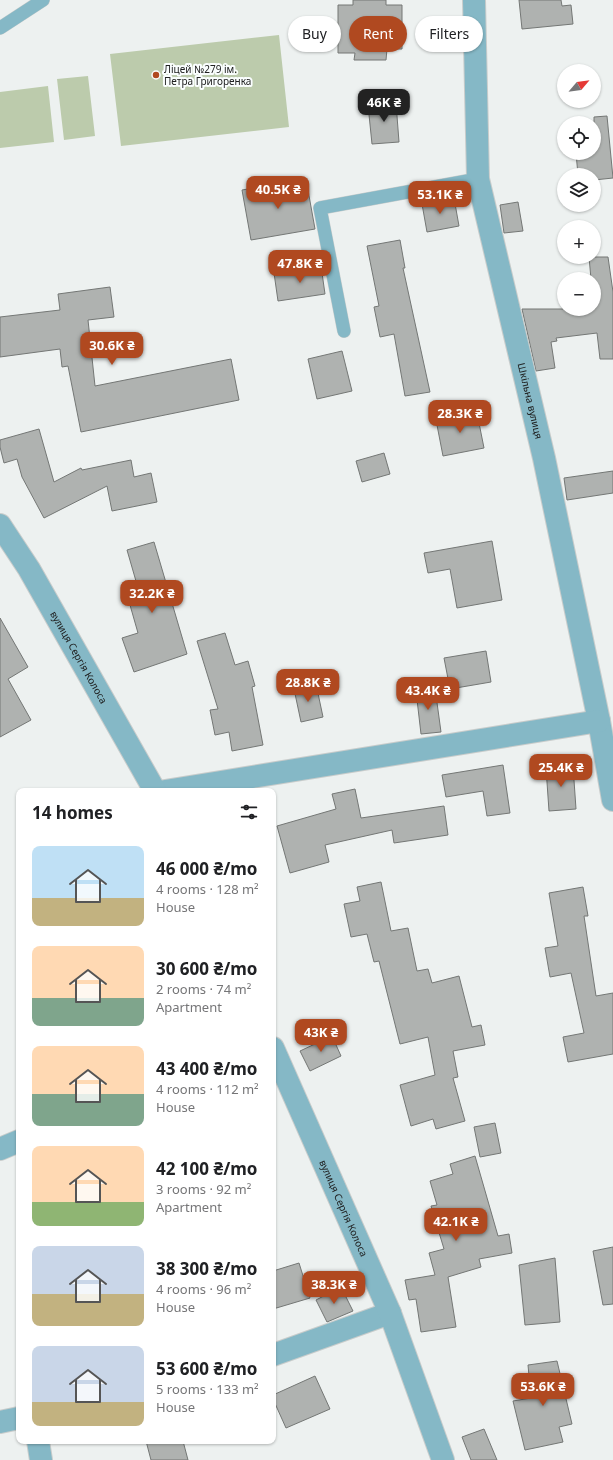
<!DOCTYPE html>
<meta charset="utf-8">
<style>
:root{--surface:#fff;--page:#f2f2f2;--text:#202124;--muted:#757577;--accent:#b04920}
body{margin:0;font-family:"Noto Sans",sans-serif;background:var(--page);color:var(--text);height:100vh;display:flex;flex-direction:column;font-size:15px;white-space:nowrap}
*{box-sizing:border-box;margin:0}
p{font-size:13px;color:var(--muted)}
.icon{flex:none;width:22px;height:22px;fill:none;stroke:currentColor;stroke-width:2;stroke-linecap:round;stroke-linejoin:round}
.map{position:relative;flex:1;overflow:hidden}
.drawer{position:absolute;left:16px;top:788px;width:260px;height:656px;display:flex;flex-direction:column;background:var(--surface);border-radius:8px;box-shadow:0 1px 3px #0004}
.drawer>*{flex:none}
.hud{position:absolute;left:288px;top:16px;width:265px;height:36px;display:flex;gap:8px}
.needle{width:26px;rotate:61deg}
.fabs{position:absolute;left:557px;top:64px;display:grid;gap:8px}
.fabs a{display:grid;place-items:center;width:44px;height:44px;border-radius:50%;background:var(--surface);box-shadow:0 1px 3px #0004;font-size:20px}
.price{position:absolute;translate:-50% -34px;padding:0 9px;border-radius:8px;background:var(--accent);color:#fff;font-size:13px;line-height:26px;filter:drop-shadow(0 1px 2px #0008)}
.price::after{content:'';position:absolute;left:50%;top:24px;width:12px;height:9px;margin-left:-6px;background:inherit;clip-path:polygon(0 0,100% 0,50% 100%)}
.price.on{background:#222;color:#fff}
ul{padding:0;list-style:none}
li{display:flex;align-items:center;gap:12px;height:100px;padding:0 16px}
li span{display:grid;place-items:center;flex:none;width:112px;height:80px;border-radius:8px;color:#555}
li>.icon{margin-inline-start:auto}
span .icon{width:48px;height:48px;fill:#fffc;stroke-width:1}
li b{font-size:17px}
h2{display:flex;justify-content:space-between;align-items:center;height:48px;padding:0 16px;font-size:17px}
.tag{padding:0 14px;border-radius:18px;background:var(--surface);box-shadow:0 1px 3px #0004;font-size:14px;line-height:36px}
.tag.on{background:var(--accent);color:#fff}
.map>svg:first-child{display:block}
</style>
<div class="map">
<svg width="613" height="1460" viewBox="0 0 613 1460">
<rect width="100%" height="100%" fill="#edf1f0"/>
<path fill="#bccbac" d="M279,35L289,127L121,146L110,54Z
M88,76L95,136L64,140L57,79Z
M48,86L54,142L0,148V92Z"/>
<path fill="#afb2b0" stroke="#747775" d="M353,0H386V5H402V49H387L386,60H354L355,53H338V5H353Z
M519,0H561L562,6L571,5L573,24L522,29Z
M396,103L399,142L372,144L368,105Z
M607,116L613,178L594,180V175H578L576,153H594V117Z
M306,179L315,229L251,240L242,190Z
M454,198L459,226L427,232L422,204Z
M518,202L523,231L504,233L500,205Z
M400,240L405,268H403L430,392L405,396L394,334L380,337L374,307L379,306L367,246Z
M589,257H608L613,292V359H600L597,333L556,338L557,341L551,342L555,368L536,371L522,309H595L594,279H591Z
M321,266L325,294L278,301L274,273Z
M110,287L114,317L88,320L95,386L231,359L239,400L81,432L68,366L62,367L60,349L0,357V317L60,310L58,294Z
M342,351L352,391L317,399L308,359Z
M477,413L484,448L443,456L436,420Z
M39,429L54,482L81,468L82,470L131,460L134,477L151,473L157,502L112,511L107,486L44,518L22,477L17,459L4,463L0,447V440Z
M384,453L390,474L362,482L356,461Z
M613,471V493L567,500L564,478Z
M492,541L502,600L457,608L450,569L428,573L424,553Z
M154,542L187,654L134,672L122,638L138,633L128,598L140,595L127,550Z
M0,618L28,667L8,679L31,720L0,737Z
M225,633L235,665L248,661L255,686L252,687L263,745L232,751L229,732L215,735L210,710L218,709L197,641Z
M486,651L491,682L450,689L444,658Z
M316,684L323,717L301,722L294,689Z
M435,688L441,732L421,734L416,691Z
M503,765L510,813L487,816L483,791L446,797L442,775Z
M573,766L576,809L549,811L546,768Z
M355,789L361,818L444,806L448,835L394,843L392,830L325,845L329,862L290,873L277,826L336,809L332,794Z
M381,882L391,931L408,928L417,971L428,969L432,983L459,976L472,1027L481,1025L485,1045L453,1051L458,1077L453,1078L465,1121L436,1129L433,1119L411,1126L400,1085L435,1075L428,1037L400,1044L379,961L374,962L367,934L351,937L344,904L360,901L357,887Z
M583,887L588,916H584L596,996L613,993V1054L568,1062L563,1037L584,1033L571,973L550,977L545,948L558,946L549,893Z
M332,1036L341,1056L310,1071L300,1051Z
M495,1123L501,1153L480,1157L474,1127Z
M475,1156L498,1236L509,1234L512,1253L479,1259L481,1267L448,1277L456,1327L421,1332L416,1299L409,1300L405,1280L435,1275L429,1253L444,1249L431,1206L437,1205L430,1181L453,1174L450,1164Z
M613,1247V1304L603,1305L593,1251Z
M555,1258L560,1322L525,1325L519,1265Z
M299,1263L310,1298L273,1309V1271Z
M341,1287L353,1311L327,1322L316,1300Z
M557,1361L572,1424L559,1427L563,1442L525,1450L513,1401L531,1398L528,1365Z
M315,1376L330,1409L286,1428L273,1399V1395Z
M484,1429L497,1460H471L462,1437Z
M146,1441H183L188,1460H151Z"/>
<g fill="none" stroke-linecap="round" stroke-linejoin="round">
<g stroke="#c8cccb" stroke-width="14">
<path id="service" d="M0,28L43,0
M344,331L320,208L478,179"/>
</g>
<g stroke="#c8cccb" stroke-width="24">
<g id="minor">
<path id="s1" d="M474,0L478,179L544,458L599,721L613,800"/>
<path d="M165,791L599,721"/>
<path d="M0,1149L19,1141"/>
<path d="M273,1355L390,1313"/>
<path d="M0,1422L19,1418"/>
<path d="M38,1441L41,1460"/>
</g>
</g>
<g stroke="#c8cccb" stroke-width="24">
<g id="tertiary">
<path id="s2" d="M0,525L29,569L155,791"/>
<path id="s3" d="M273,1048L390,1313L443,1460"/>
</g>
</g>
<use href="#service" stroke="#85b8c6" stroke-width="13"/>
<use href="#minor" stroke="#85b8c6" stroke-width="22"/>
<use href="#tertiary" stroke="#85b8c6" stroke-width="22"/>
</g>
<circle fill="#b04920" stroke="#fafefe" stroke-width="1.5" cx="156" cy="75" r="4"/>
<g text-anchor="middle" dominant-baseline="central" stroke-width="4" stroke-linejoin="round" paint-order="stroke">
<g font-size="10" fill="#202121" stroke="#fafefe" text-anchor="start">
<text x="164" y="69">Ліцей №279 ім.<tspan x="164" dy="12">Петра Григоренка</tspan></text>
</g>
<g font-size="10" fill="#202121" stroke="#fafefe">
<text stroke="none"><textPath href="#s1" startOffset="407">Шкільна вулиця</textPath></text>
<text stroke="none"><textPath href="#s2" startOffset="154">вулиця Сергія Колоса</textPath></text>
<text stroke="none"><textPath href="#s3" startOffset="175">вулиця Сергія Колоса</textPath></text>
</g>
</g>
</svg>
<div class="fabs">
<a><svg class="needle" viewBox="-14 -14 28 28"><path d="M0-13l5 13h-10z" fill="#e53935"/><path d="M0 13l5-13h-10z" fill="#757577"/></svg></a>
<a><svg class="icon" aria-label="locate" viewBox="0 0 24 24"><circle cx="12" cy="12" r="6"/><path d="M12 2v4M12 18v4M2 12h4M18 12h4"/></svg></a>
<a><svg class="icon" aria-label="layers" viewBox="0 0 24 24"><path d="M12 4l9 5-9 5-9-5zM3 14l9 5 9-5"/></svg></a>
<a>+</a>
<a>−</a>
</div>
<b class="price on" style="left:384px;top:123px">46K ₴</b>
<b class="price" style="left:278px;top:210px">40.5K ₴</b>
<b class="price" style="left:440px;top:215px">53.1K ₴</b>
<b class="price" style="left:300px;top:284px">47.8K ₴</b>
<b class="price" style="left:112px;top:366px">30.6K ₴</b>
<b class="price" style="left:460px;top:434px">28.3K ₴</b>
<b class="price" style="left:152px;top:614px">32.2K ₴</b>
<b class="price" style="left:308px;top:703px">28.8K ₴</b>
<b class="price" style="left:428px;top:711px">43.4K ₴</b>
<b class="price" style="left:561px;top:788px">25.4K ₴</b>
<b class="price" style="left:321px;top:1053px">43K ₴</b>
<b class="price" style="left:456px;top:1242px">42.1K ₴</b>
<b class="price" style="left:334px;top:1305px">38.3K ₴</b>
<b class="price" style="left:543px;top:1407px">53.6K ₴</b>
<div class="hud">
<a class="tag">Buy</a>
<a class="tag on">Rent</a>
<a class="tag">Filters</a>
</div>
<section class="drawer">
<h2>14 homes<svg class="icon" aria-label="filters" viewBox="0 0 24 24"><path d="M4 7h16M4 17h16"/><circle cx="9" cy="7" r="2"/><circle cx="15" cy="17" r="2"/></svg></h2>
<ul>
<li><span style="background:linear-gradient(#bfe0f5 65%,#c2b280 0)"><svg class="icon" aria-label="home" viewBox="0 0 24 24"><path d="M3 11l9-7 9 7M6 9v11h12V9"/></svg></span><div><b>46 000 ₴/mo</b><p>4 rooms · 128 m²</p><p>House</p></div></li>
<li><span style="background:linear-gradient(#ffd9b3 65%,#7fa58c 0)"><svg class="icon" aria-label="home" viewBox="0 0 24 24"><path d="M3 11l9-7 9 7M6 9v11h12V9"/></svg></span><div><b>30 600 ₴/mo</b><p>2 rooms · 74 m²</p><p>Apartment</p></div></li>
<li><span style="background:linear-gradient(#ffd9b3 60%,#7fa58c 0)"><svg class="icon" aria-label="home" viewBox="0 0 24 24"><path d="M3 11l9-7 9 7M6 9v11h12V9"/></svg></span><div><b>43 400 ₴/mo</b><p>4 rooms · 112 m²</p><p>House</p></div></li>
<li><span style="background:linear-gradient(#ffd9b3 70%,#8fb573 0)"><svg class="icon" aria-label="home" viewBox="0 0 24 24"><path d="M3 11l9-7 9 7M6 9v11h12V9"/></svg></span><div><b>42 100 ₴/mo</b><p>3 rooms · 92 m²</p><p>Apartment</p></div></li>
<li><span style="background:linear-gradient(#c9d6e8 60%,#c2b280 0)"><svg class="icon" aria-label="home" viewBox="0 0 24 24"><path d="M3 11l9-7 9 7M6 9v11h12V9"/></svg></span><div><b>38 300 ₴/mo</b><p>4 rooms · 96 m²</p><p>House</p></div></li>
<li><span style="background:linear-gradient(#c9d6e8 70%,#c2b280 0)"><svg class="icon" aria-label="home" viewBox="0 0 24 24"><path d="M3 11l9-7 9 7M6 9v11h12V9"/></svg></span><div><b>53 600 ₴/mo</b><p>5 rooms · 133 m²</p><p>House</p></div></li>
</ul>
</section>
</div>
